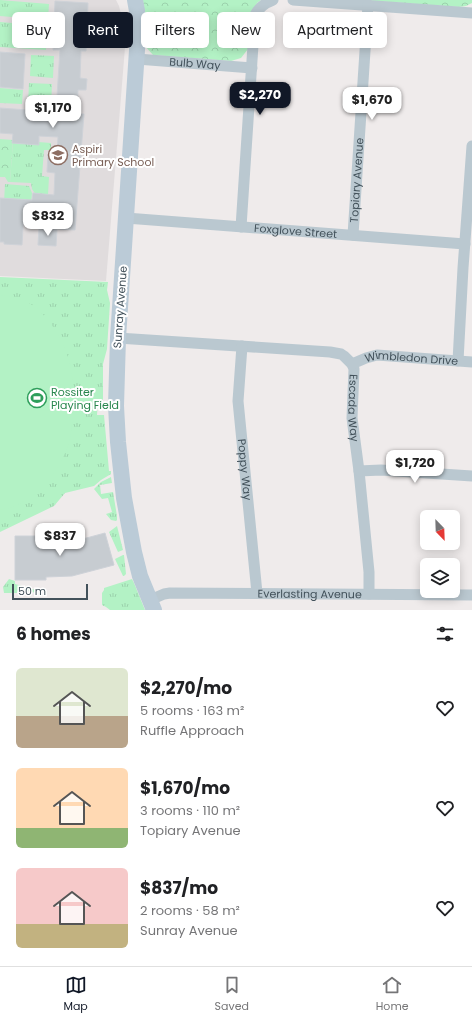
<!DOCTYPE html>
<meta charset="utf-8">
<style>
:root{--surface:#fff;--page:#f6f6f6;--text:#202124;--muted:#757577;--line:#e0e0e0;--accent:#111827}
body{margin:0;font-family:Poppins,sans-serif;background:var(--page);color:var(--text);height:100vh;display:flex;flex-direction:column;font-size:15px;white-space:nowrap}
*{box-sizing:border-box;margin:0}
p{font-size:13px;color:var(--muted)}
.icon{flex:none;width:22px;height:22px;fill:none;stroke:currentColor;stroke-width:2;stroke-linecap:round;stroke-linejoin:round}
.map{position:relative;height:610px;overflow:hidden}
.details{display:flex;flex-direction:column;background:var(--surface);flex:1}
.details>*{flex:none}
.hud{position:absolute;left:12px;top:12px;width:448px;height:36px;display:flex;gap:8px}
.needle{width:26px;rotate:157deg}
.fabs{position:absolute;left:420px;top:510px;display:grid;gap:8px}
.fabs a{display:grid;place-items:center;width:40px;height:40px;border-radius:6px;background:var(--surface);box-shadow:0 2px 10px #0003;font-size:20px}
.scale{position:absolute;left:12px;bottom:10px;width:76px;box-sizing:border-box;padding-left:4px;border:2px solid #42515a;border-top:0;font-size:11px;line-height:14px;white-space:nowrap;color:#42515a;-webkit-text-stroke:3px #fff;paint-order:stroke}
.price{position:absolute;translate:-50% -34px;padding:0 9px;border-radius:8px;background:#fff;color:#222;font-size:13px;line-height:26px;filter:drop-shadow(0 1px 2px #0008)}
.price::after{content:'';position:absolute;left:50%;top:24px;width:12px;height:9px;margin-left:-6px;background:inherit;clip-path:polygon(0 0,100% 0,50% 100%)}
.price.selected{background:var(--accent);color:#fff}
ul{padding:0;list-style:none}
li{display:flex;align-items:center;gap:12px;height:100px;padding:0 16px}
li span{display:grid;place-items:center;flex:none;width:112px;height:80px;border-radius:6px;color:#555}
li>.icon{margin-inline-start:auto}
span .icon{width:48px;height:48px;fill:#fffc;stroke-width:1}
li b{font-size:17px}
h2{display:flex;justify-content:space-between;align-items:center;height:48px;padding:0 16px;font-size:17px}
.pill{padding:0 14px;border-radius:6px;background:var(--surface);box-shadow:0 2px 10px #0003;font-size:14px;line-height:36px}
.pill.selected{background:var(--accent);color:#fff}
.dock{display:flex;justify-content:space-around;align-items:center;height:56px;border-top:1px solid var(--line);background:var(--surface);font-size:11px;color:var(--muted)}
.dock a{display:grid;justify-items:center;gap:2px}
.dock .selected{color:var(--accent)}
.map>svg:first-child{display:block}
</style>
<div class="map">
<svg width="472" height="610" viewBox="0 0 472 610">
<defs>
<pattern id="grass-tufts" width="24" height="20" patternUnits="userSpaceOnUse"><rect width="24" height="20" fill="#b3f2c5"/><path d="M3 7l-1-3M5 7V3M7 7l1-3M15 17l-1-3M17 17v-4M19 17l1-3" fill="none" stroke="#9bd1ac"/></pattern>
<pattern id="park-crowns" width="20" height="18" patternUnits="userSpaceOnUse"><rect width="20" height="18" fill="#b3f2c5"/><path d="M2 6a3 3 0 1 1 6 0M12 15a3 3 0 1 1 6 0" fill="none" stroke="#9bd1ac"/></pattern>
</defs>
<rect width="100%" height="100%" fill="#efebeb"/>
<path fill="#e0dcdd" d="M0,0H116L119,6L126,35L106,281L0,276Z"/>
<path fill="url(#grass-tufts)" d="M0,0L49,4L48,20L0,16Z
M0,22L48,26L46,50L0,47Z
M31,55L54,56L53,78L30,76Z
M29,83L52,84L51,106L28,105Z
M0,88L23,90L22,104L0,103Z
M13,140L51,143V150H44L42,176L49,177L48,195H36L32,189L31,183L10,182Z
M5,184L29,186L32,193L31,206L32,209L34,211L40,210L48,211C55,205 48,197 59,191L57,224L3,220Z
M0,277L108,282L107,290L110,303L107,349L103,364V401H98L97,415H104L109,471H111V474L101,480L94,486L65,493L54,506L0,532Z
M111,477L112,483L100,485L101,494L113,492L117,516V520L116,521L111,520L106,514L112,512L108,498L102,499L94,489L101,482Z
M117,526L123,550L118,552L109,532Z
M123,555H124L126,574L124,576H123L115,559Z
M9,579L15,581V584L36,590V593L28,591L20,593H4L3,587Z
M132,579L134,583L145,610H110L106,607L102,605V593L104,590V588Z"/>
<path fill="url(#park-crowns)" d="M143,0H261L257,3L248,49L241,58L231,61L153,55L145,46Z
M361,0H472V3L466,6L459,7Z
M0,139L13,140L10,182H8L5,177H0Z"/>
<path fill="#b3f2c5" d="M0,295C10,296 21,298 29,303C51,316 69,349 72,374C74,387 74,400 73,414C72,424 71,436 68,446C61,465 49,483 33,495C23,503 12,508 0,510Z"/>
<path fill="#c7ccd1" stroke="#ced2d8" d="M55,1L88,3L86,51H81L80,78L87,79L86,90H78L77,114H84L75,230L58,229L59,210L24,208L22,245L4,244V242H0V198L32,200L33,193L54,195L55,173L47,172L48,154L57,155L58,137L39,136V145L12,143L13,134L0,133V108L56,112L60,50H53Z
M0,52L25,54L23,89L0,87Z
M39,228L57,229L56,246L38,245Z
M105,533L114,565L72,576L46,577V580H15V536H46V540H79Z"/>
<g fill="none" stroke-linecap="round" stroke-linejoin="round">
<g stroke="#bac8d0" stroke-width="11">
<path d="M293,0L472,13"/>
<path id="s1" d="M137,59L252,68"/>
<path id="s2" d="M126,218L465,244"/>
<path d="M241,227L255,15C259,7 265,3 273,0"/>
<path id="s3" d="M353,235L368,5"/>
<path id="s4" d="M118,338L330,352L341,354L344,356L352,364L354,369L352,418L359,471L369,572V594"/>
<path id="s5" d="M242,346L238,401L257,593"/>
<path d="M458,361L463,268L472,146"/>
<path id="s6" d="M352,364L366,358L377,355L472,362"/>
<path d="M359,471L381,470L472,476"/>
<path id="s7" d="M150,600L164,594L170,593L472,595"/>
</g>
<path stroke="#bbcbd7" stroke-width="16" d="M135,0L137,11L138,35L118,338L116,406L118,442L124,498L134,552L140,576L154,610"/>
</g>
<defs>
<g id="school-ring" transform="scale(1)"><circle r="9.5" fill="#fff" stroke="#8d6e63" stroke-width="1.5"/><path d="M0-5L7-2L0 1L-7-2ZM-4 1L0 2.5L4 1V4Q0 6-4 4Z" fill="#8d6e63"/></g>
<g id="stadium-ring" transform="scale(1)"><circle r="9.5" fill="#fff" stroke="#2e9e5b" stroke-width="1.5"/><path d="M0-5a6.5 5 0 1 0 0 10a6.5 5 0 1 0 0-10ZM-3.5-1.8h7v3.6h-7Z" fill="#2e9e5b"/></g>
</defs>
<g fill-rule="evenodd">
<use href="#school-ring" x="58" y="155"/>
<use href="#stadium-ring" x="37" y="398"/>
</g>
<g text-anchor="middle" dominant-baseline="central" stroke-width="4" stroke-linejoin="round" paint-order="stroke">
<g font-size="11" fill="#42515a" stroke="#fff">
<text stroke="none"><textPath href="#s1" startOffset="58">Bulb Way</textPath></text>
<text stroke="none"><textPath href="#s3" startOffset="55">Topiary Avenue</textPath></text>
<text stroke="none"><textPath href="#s2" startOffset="170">Foxglove Street</textPath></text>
<text transform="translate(120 307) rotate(-86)">Sunray Avenue</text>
<text stroke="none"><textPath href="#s6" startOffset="61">Wimbledon Drive</textPath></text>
<text stroke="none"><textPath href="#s4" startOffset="283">Escada Way</textPath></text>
<text stroke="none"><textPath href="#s5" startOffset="124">Poppy Way</textPath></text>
<text stroke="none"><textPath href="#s7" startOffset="161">Everlasting Avenue</textPath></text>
</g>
<g font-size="11" fill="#785e54" stroke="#fff" text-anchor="start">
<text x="72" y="149">Aspiri<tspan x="72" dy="13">Primary School</tspan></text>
</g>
<g font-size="11" fill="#27864d" stroke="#fff" text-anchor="start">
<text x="51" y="392">Rossiter<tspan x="51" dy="13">Playing Field</tspan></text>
</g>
</g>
</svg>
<div class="fabs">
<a><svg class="needle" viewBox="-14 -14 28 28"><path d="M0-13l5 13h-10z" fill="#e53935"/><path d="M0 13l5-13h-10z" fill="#757577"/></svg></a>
<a><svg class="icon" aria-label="layers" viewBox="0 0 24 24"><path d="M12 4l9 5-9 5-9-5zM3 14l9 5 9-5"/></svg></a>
</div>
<div class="scale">50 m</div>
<b class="price selected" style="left:260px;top:116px">$2,270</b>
<b class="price" style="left:372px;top:121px">$1,670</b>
<b class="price" style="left:53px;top:129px">$1,170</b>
<b class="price" style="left:48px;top:237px">$832</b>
<b class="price" style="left:415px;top:484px">$1,720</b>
<b class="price" style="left:60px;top:557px">$837</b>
<div class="hud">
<a class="pill">Buy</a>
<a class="pill selected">Rent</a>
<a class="pill">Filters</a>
<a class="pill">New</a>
<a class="pill">Apartment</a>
</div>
</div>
<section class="details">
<h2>6 homes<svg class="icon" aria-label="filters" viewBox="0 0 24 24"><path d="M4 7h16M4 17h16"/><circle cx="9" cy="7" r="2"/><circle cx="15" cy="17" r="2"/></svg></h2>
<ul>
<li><span style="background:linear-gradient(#dfe7d0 60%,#b9a48a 0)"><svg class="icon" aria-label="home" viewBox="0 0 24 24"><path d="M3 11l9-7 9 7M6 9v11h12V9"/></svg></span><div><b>$2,270/mo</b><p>5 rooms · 163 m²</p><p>Ruffle Approach</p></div><svg class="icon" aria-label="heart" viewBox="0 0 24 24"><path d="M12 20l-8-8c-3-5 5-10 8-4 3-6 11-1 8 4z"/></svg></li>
<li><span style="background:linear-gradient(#ffd9b3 75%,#8fb573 0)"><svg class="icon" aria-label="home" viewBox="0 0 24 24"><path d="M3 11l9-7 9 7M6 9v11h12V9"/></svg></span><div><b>$1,670/mo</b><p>3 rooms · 110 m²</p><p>Topiary Avenue</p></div><svg class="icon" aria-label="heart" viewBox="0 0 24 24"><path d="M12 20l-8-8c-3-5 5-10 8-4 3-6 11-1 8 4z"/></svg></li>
<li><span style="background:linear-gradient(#f6c9c9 70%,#c2b280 0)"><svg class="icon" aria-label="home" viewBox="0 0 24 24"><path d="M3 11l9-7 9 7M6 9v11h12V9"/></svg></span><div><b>$837/mo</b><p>2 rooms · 58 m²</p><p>Sunray Avenue</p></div><svg class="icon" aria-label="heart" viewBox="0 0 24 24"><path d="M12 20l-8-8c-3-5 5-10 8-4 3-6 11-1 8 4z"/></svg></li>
</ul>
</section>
<nav class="dock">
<a class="selected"><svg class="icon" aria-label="map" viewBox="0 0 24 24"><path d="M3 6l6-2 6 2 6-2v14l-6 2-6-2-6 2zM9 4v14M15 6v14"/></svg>Map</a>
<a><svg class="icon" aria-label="saved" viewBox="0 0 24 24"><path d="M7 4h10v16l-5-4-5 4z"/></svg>Saved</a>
<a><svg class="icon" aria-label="home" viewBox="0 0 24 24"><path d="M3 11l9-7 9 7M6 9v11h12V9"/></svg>Home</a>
</nav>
